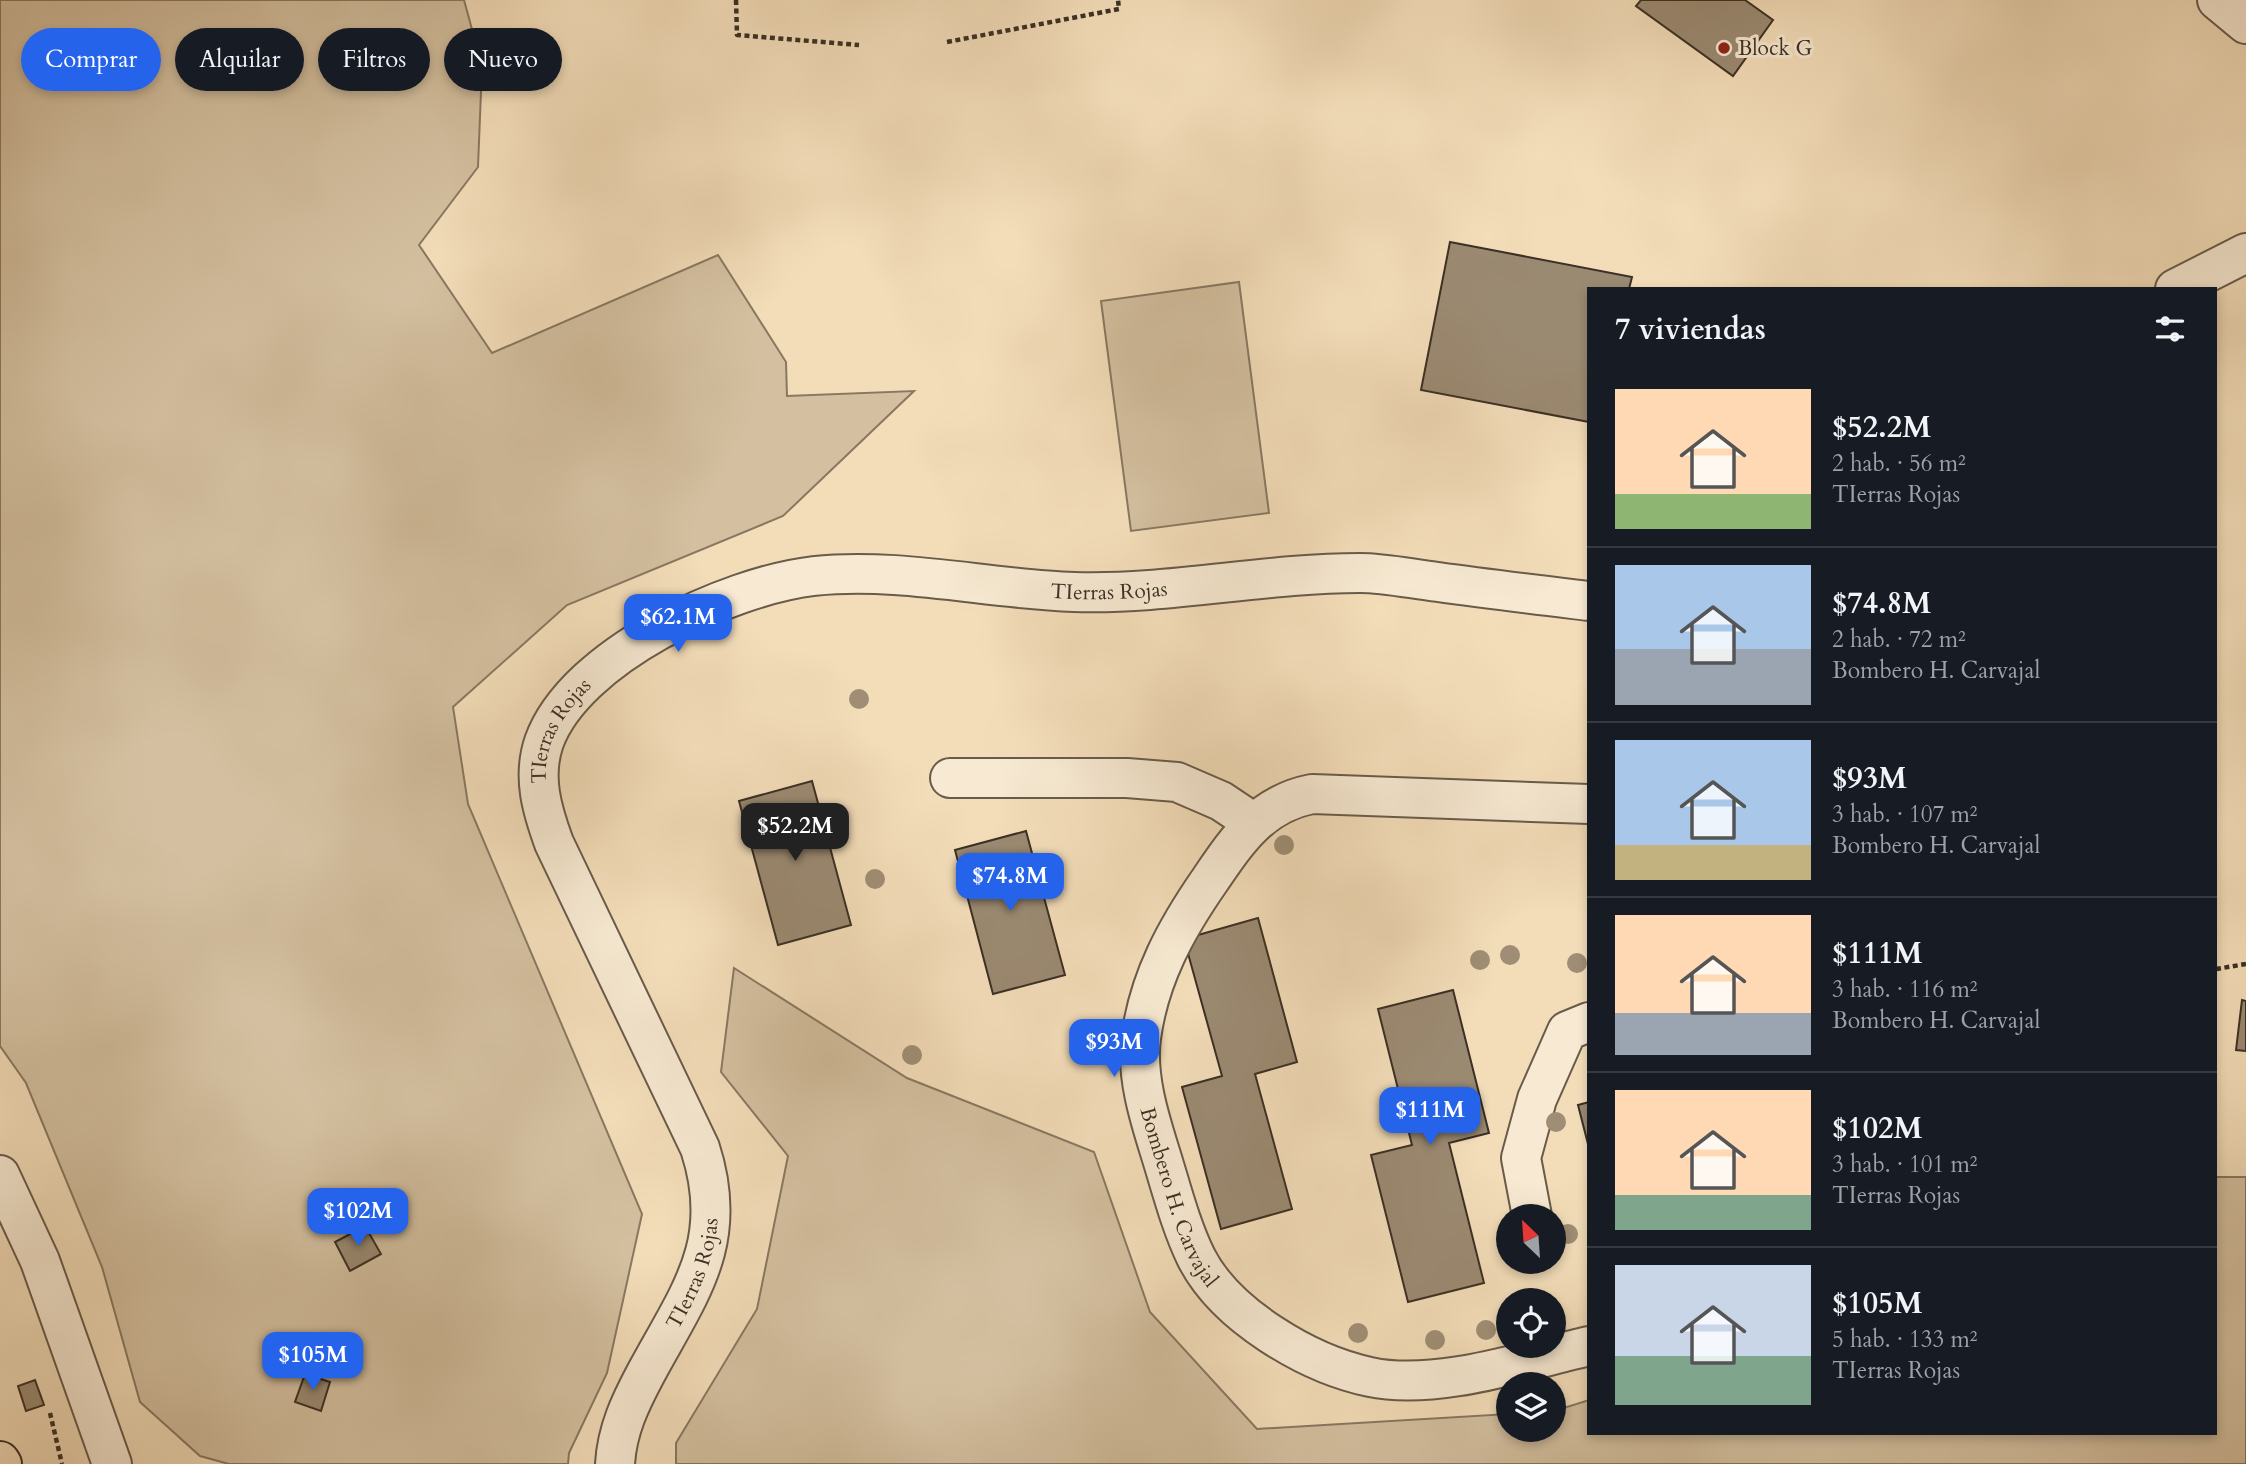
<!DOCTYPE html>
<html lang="es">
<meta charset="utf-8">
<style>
:root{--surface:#171b24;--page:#242831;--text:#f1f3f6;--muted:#9ea1a6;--line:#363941;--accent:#2563eb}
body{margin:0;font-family:Cardo,serif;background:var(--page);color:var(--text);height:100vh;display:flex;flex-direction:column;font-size:26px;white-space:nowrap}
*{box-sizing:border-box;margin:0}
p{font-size:23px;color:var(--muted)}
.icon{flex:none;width:38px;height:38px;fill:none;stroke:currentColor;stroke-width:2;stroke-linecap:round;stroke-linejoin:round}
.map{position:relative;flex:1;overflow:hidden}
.sheet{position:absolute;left:1587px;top:287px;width:630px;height:1148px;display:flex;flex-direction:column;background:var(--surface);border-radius:0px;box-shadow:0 4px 10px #0003}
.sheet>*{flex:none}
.hud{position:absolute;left:21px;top:28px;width:665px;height:63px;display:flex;gap:14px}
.needle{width:46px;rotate:335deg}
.fabs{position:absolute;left:1496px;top:1204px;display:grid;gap:14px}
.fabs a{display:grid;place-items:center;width:70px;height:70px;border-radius:50%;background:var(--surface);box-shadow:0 4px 10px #0003;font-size:35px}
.price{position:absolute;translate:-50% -60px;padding:0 16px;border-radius:14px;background:var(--accent);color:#fff;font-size:23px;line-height:46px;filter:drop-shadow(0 2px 4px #0008)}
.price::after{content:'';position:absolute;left:50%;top:42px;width:21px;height:16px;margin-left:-10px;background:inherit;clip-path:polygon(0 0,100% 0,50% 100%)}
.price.selected{background:#222;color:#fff}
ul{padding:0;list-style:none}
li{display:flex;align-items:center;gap:21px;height:175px;padding:0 28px}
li+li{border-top:2px solid var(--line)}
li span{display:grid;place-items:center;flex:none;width:196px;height:140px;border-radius:0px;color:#555}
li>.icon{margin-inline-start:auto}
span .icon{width:84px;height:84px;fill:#fffc;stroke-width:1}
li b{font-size:30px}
h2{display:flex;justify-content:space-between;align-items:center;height:84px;padding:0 28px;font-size:30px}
.chip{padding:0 24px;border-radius:32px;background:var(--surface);box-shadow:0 4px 10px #0003;font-size:24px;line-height:63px}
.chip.selected{background:var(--accent);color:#fff}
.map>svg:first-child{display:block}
</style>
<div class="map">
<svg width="2246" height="1464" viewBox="0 0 2246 1464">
<rect width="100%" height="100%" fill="#f3ddb9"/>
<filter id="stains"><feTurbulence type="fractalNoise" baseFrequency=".00286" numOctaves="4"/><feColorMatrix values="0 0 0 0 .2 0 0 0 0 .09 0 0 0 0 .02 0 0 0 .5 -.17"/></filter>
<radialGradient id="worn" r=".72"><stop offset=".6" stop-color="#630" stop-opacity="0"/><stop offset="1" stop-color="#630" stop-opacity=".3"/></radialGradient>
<path fill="#d4c0a0" stroke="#887862" stroke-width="2" d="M0,0H464L482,66L478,167L419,245L492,353L718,255L786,362L787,396L914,391L783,516L567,605L453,707L468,804L642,1214L607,1373L569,1453L568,1464H229L200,1456L140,1402L102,1267L26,1083L0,1046Z
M1239,282L1269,513L1131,531L1101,301Z
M734,968L907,1078L1094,1152L1150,1312L1257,1429L1508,1414V1430H1554V1411L1589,1400V1433H2216V1177H2246V1464H676V1443L757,1309L788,1156L721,1072Z"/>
<path fill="#9b8a72" stroke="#3b3025" stroke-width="2" d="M1641,0H1745L1773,20L1733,76L1636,6Z
M1450,242L1632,277L1629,289H1589V422L1421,390Z
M812,781L851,925L778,945L739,801Z
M1026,831L1065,975L993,994L955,850Z
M1258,918L1297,1062L1255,1074L1292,1209L1221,1229L1182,1087L1222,1076L1184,939Z
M1453,990L1489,1133L1449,1143L1484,1283L1408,1302L1371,1155L1412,1145L1378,1009Z
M2242,1000L2246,1001V1051L2236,1050Z
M1589,1102V1148L1578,1105Z
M365,1226L381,1254L350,1271L335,1242Z
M305,1374L330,1382L321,1411L295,1402Z
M35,1380L44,1405L26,1411L18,1386Z"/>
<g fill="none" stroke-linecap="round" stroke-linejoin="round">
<g stroke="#695b4a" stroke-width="42">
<g id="minor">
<path d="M2217,0L2246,24"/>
<path d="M2175,289L2246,253"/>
<path d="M950,778H1127L1177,782L1221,801L1254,823"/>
<path id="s1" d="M1589,804L1312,794C1261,804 1238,839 1210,880C1176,929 1149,978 1141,1038C1136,1075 1149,1117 1160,1152C1171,1187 1180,1224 1196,1257C1225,1315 1308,1364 1370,1377C1436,1391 1524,1361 1589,1346"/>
<path d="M0,1175L40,1261L112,1464"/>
<path d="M1532,1216L1521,1158L1537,1099L1567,1031L1589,1022"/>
<path id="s2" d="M615,1464C617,1430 630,1403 646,1373C689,1293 731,1243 700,1148L554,843C542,810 532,777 544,742C575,656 728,586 814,576C900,567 988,589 1074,592C1169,595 1264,573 1360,573C1385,573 1412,579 1438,582C1488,589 1539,595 1589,601"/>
</g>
</g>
<g stroke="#3b3025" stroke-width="42">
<path id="highway" d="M0,1461L2,1464"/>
</g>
<path stroke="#3b3025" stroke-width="4.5" stroke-dasharray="5 3.5" stroke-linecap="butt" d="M736,0L737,35L859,45
M947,42L1119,9L1118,0
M2216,969L2246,964
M50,1413L62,1464"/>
<use href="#minor" stroke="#f7e9d2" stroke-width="38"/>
<use href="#highway" stroke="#f3ddb9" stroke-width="38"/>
</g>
<g fill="#9f8e75">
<circle cx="859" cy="699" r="10"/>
<circle cx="1284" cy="845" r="10"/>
<circle cx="875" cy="879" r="10"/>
<circle cx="1510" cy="955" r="10"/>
<circle cx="1480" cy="960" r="10"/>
<circle cx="1577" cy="963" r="10"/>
<circle cx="912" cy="1055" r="10"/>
<circle cx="1556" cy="1122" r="10"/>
<circle cx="1568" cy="1234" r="10"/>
<circle cx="1486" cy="1330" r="10"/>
<circle cx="1358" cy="1333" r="10"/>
<circle cx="1435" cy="1340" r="10"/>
</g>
<circle fill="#8f2418" stroke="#f7e9d2" stroke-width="2.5" cx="1724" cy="48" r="7"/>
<g text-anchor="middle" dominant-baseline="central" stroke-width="6" stroke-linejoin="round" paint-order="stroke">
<g font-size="21" fill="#3b3025" stroke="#f7e9d2" text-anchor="start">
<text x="1738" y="48">Block G</text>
</g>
<g font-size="21" fill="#3b3025" stroke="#f7e9d2">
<text stroke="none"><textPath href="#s2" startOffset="1404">TIerras Rojas</textPath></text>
<text stroke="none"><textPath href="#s2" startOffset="796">TIerras Rojas</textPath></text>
<text stroke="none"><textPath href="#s1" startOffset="754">Bombero H. Carvajal</textPath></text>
<text stroke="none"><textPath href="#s2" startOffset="208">TIerras Rojas</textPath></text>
</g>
</g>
<rect width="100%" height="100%" filter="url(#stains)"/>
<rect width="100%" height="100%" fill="url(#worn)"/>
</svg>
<div class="fabs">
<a><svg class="needle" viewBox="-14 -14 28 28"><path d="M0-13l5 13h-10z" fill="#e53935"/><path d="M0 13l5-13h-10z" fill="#9ea1a6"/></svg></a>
<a><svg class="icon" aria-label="locate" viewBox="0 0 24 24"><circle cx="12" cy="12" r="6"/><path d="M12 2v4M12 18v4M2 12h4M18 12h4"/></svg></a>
<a><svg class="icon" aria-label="layers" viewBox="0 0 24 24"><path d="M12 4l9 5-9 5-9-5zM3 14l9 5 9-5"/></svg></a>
</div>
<b class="price" style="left:678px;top:654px">$62.1M</b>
<b class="price selected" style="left:795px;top:863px">$52.2M</b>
<b class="price" style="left:1010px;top:913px">$74.8M</b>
<b class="price" style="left:1114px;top:1079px">$93M</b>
<b class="price" style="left:1430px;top:1147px">$111M</b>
<b class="price" style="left:358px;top:1248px">$102M</b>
<b class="price" style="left:313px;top:1392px">$105M</b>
<div class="hud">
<a class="chip selected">Comprar</a>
<a class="chip">Alquilar</a>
<a class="chip">Filtros</a>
<a class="chip">Nuevo</a>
</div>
<section class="sheet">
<h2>7 viviendas<svg class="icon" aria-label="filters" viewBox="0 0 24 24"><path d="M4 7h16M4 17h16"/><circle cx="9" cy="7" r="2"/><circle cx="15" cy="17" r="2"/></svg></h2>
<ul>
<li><span style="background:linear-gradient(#ffd9b3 75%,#8fb573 0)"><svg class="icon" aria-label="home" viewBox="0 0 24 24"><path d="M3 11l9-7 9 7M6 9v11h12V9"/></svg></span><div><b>$52.2M</b><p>2 hab. · 56 m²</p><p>TIerras Rojas</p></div></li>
<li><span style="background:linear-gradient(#a9c7e8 60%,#9aa5b1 0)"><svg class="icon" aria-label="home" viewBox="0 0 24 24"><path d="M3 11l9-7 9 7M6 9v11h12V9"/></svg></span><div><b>$74.8M</b><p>2 hab. · 72 m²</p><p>Bombero H. Carvajal</p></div></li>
<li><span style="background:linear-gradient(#a9c7e8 75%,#c2b280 0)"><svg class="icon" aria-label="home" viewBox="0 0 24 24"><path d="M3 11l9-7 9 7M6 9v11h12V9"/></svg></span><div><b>$93M</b><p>3 hab. · 107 m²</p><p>Bombero H. Carvajal</p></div></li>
<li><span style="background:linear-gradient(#ffd9b3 70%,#9aa5b1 0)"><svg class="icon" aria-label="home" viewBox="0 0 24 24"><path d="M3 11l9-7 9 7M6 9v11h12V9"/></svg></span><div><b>$111M</b><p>3 hab. · 116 m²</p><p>Bombero H. Carvajal</p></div></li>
<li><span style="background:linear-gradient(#ffd9b3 75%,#7fa58c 0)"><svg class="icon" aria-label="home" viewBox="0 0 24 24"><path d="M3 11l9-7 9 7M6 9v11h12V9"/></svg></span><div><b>$102M</b><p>3 hab. · 101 m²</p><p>TIerras Rojas</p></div></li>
<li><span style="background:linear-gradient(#c9d6e8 65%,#7fa58c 0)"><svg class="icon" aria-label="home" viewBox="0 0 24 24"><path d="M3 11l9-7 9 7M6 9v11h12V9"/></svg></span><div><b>$105M</b><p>5 hab. · 133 m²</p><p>TIerras Rojas</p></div></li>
</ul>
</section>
</div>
